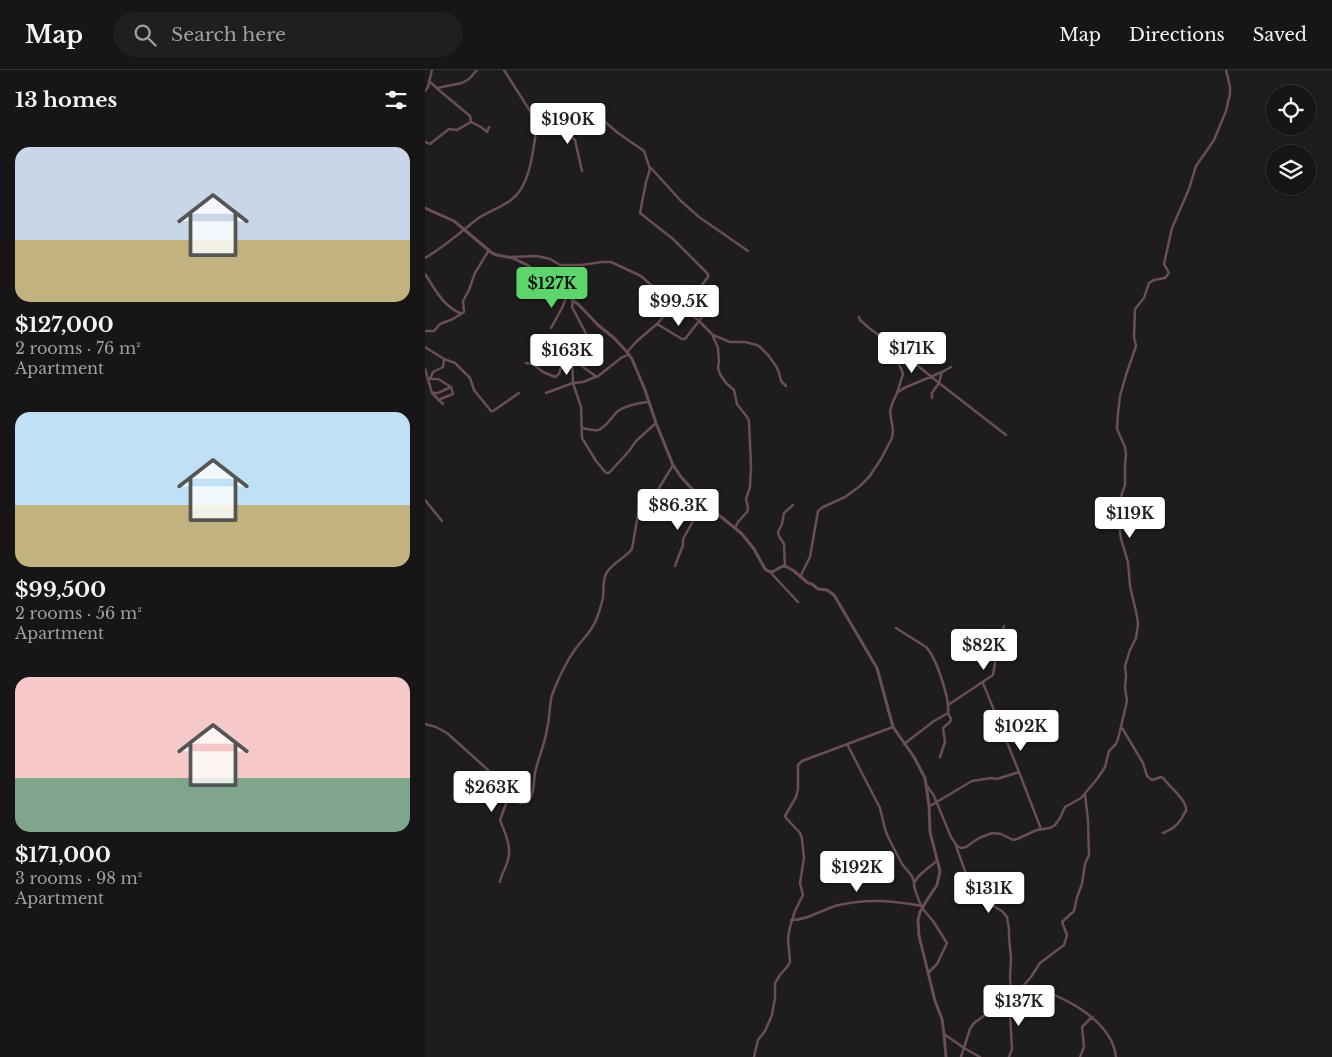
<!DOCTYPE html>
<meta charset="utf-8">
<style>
:root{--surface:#171516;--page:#201e1f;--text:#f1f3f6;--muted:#9e9fa1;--line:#363435;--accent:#5ed56c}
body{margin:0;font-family:"Libre Baskerville",serif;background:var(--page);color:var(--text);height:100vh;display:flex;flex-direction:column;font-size:19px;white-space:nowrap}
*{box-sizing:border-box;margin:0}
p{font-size:16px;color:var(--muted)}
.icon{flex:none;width:28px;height:28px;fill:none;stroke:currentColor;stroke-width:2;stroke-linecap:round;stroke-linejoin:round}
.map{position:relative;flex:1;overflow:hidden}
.drawer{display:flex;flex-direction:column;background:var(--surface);width:425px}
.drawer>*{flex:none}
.controls{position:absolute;left:841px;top:15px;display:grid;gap:10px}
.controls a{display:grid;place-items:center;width:50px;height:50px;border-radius:50%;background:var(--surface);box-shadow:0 1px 4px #0004,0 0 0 1px var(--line);font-size:25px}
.price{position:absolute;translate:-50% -42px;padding:0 11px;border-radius:5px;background:#fff;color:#222;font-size:16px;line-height:32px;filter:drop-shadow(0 1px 2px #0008)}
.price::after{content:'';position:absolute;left:50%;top:30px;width:15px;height:11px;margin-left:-8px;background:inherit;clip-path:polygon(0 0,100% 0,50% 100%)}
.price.on{background:var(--accent);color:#111}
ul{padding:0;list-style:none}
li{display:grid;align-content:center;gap:10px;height:265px;padding:0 15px}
li span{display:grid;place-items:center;height:155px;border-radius:15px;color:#555}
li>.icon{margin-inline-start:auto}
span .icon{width:90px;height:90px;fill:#fffc;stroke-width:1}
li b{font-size:21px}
h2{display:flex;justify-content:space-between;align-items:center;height:60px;padding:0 15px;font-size:21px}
header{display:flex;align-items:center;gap:30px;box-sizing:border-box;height:70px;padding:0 25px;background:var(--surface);border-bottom:1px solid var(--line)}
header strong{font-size:24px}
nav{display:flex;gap:28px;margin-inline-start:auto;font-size:18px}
.search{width:350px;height:45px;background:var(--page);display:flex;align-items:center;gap:12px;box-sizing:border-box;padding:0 18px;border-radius:28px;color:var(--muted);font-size:19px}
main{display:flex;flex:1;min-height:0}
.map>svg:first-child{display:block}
</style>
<header>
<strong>Map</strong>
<div class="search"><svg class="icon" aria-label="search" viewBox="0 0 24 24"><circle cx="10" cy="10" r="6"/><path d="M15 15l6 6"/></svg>Search here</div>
<nav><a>Map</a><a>Directions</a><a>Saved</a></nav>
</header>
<main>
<section class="drawer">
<h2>13 homes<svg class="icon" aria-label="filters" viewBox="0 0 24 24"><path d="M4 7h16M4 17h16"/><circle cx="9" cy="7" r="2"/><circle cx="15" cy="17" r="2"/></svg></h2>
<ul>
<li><span style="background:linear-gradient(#c9d6e8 60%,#c2b280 0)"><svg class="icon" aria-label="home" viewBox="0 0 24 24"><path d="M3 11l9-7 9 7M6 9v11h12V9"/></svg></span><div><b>$127,000</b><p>2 rooms · 76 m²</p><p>Apartment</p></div></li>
<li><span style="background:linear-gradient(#bfe0f5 60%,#c2b280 0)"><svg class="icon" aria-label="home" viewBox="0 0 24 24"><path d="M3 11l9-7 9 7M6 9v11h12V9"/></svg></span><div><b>$99,500</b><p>2 rooms · 56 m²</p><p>Apartment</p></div></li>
<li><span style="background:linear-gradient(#f6c9c9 65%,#7fa58c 0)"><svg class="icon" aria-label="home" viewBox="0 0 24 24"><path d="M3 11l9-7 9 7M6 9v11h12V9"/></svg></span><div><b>$171,000</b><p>3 rooms · 98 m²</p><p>Apartment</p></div></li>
</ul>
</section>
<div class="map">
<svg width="907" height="987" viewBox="0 0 907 987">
<rect width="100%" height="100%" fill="#1f1c1d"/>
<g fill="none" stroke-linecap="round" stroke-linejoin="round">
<path stroke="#694e57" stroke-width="2.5" d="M79,0L112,52
M4,11L15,21L45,46L46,52L56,57L62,62L64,57
M12,18L37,13L44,9L52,0
M0,21L3,17L7,0
M120,48L139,60L150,70L157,101
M0,72L5,74L24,59L32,60L46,52
M226,98L256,131L274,147L323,181
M86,187L112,186L125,189L135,195H156L177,192H186L216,206L234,222L254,234L274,251L287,264L293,278L294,292L293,298L295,304L301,313L309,320L312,334L322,347L324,351L326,396L325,417L321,429L323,438L322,442L313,452L310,458
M0,188C19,177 35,163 52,149C62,142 75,138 86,130C106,116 108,79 112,56L114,51L142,39L165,41L178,50L193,63L219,81L225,99L221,112L215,143L248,169L283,204V207L273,220L276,224L288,233L260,269H257L232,254
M0,204C10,219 18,236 35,243
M148,230L147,237L166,273
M434,247L435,250L444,258L476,282L514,313L581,365
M126,258L137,238L142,226
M0,261H9L15,254L28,249L39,242L38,231L44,220L50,203L64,180
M288,265L305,272H320L332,275L335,277L343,285L351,296L354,303L356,311L361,316
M0,277L19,289L30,293L45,308L49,320L66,341H68L94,323
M202,282L212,271L232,254L240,245L246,244L254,234
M147,292L148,313L156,337L157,368L171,391L181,403H184L204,381L211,371L231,353
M101,293L108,294L118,302L130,307L134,304L137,294L151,292L172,307L196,288L204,284
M0,299L7,323L18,334
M3,309H13L26,317L28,324L13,330
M5,309L8,302L18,297L19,289
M7,323H13L26,317
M121,323L148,313L158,312L170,307
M472,323L478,304C475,293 469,291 472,278
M507,328V323L514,313L517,302
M157,358C162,359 168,361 173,360C181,358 187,346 193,341C202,335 213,333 223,332
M0,430L17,451
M250,496L258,475V469L271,446L276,430
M360,497L359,474L354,466L353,462L357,454L359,443L368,435
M346,503L373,532
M375,507L385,487L393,441L398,437L420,427L435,416L444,407L456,389L467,368L468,360L465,342L467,334L472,323L479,318L517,302L526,297
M471,558L501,577C511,587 525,629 523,643L509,651L479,674
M558,613L594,702L616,759
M523,635L568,605L572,581L579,556
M0,654L11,657L22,663L63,700L71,709L77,719L82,731L75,750C80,763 88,778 82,793C80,800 76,805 75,812
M697,658L718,693L722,706L727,710L736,707L738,708C744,716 763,731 761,741C760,742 757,747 757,748C751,757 747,759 738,763
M422,674L455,738L460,759L463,767L477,794L487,806L489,812
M515,687L520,672L518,658L525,652L526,649L523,643
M502,716L509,726L526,767L532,776L536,778L541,777L554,768L567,763L576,764L588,770L592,769L612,760L625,758L630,755L635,748L640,737L656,728L672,709L680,697L684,681L691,674L693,669L702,631L700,618L701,605L700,596L705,580L711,568L713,554L712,546L705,516L703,492L696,469L695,462L693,435L700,415V394L701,384L700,377L692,359L693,343L695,326L701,305L711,276L709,267L710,239L719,228L724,213L729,210L740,208L744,203L739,194L747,158L764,119L771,96L789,70L801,41L805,24V17L801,0
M81,729L96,733L103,732C110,721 108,715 110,703C113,688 120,674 122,659C125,648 124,636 127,625C133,609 141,592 151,578C158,569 167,561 171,550C174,543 176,536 178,528C179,520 177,510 182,502C189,492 200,488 207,479L215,433L217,428L221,426L228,428L248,395
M505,736L547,711L566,708L572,709L594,702
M531,776L540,801L553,822L560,831L577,841L582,847L584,859V868L586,887L585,908L586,919L585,923
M496,836C494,830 490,822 489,815C489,807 506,796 512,791
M497,838L508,851L522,873L512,894L504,902
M366,850C384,850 397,839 414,835C445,828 467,831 498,836
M598,916C632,921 687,949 691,987
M519,964L539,978L555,987
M329,987L333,970L340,961L347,945L350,928V913L355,905L362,897L365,892L363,868L365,857L370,841L378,825L375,813L379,788L377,769L375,763L362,749L360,746L371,727L373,719V695L377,691L468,657
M536,987L545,959L549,953L567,940L583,924L598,916L606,907L615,893L639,875L642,865L637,852L649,841L652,827L657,814L660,794L664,785L663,751L660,724
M584,987L587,979L585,944L588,922
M655,987L659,977L657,957L667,947"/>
<path stroke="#694e57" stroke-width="3" d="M0,138L29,151L67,183L72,185L88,188L102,195L154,235L173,255L189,268L202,282L207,289L220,320L231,353L248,395L256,407L284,437L316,463L321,469L329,479L340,499L343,501L347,502L358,496L362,497L369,501L383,513L387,514L393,519L402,520L409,525L452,598L468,657L489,687L500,708L504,735L505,762L515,801L512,815L502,830L495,842L493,850L494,866L510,931L517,949L519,964L521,987"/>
</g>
</svg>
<div class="controls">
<a><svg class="icon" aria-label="locate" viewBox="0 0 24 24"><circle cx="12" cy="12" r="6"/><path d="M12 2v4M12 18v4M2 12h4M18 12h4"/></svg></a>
<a><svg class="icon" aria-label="layers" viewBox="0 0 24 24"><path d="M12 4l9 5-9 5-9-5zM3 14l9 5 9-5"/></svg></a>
</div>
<b class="price" style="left:143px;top:75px">$190K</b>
<b class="price on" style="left:127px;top:239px">$127K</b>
<b class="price" style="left:254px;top:257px">$99.5K</b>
<b class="price" style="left:487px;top:304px">$171K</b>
<b class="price" style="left:142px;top:306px">$163K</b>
<b class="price" style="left:253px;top:461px">$86.3K</b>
<b class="price" style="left:705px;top:469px">$119K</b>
<b class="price" style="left:559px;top:601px">$82K</b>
<b class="price" style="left:596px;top:682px">$102K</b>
<b class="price" style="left:67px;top:743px">$263K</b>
<b class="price" style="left:432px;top:823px">$192K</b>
<b class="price" style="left:564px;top:844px">$131K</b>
<b class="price" style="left:594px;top:957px">$137K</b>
</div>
</main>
